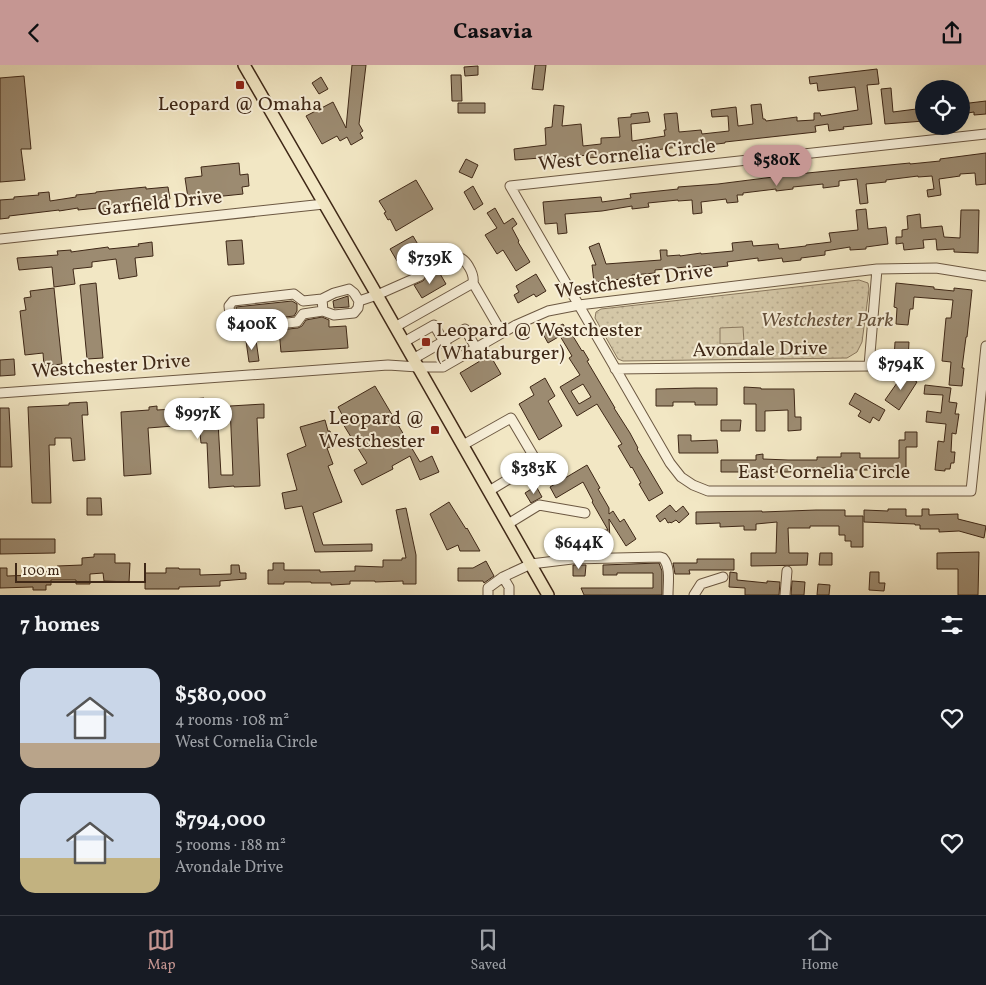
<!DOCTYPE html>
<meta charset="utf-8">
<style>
:root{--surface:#171b24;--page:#20242c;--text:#f1f3f6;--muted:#9ea1a6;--line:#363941;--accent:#c59692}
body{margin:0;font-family:Vollkorn,serif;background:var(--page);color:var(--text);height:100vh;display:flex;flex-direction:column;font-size:19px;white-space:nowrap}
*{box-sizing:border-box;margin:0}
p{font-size:16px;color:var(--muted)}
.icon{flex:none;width:28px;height:28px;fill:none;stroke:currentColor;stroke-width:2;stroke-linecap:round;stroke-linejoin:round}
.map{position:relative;height:530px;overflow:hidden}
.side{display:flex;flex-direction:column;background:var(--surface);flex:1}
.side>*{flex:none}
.buttons{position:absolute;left:915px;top:15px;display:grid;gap:10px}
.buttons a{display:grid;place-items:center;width:55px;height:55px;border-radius:50%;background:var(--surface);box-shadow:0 5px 20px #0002;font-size:25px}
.scale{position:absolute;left:15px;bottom:12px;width:131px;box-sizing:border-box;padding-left:5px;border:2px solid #3f2817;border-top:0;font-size:14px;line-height:18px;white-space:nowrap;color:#3f2817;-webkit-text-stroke:4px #f7efd9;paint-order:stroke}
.price{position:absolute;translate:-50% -42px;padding:0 11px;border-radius:18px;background:#fff;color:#222;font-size:16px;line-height:32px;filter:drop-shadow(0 1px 2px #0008)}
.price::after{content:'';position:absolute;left:50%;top:30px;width:15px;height:11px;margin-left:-8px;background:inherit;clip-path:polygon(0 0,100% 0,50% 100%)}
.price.on{background:var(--accent);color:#111}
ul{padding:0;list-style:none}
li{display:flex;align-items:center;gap:15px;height:125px;padding:0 20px}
li span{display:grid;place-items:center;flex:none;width:140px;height:100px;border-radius:15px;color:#555}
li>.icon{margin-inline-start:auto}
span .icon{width:60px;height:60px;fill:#fffc;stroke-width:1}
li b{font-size:21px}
h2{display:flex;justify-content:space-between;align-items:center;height:60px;padding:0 20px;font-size:21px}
header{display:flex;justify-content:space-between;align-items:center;height:65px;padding:0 20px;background:var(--accent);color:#111;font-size:22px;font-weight:700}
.tabs{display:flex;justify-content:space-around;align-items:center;height:70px;border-top:1px solid var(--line);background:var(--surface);font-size:14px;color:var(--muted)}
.tabs a{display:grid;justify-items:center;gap:2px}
.tabs .on{color:var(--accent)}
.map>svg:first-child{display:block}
</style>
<header><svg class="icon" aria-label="back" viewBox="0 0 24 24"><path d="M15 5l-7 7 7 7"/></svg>Casavia<svg class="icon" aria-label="share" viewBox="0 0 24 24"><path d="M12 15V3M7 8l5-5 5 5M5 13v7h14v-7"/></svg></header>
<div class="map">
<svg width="986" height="530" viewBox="0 0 986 530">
<defs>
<pattern id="grass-dots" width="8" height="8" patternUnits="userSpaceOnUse" patternTransform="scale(1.25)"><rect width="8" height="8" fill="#d4c7a7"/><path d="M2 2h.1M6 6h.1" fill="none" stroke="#b7ab8f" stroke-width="1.8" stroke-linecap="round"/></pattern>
</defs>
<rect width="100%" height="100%" fill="#f2e7c4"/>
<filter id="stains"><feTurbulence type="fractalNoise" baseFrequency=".004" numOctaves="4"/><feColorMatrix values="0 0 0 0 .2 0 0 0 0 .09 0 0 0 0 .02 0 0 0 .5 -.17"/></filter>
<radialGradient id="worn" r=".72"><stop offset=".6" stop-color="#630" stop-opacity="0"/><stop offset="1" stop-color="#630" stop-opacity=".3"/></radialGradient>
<path fill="url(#grass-dots)" stroke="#8a785f" d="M859,215L868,218L869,224L862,277L857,287L847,293L623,296L618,294L595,253L596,247L601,244Z"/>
<path fill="#d4c7a7" stroke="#8a785f" d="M743,262L744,278L720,279V263Z"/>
<path fill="#9c8b71" stroke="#3f2817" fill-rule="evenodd" d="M352,0H366L359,59L363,66L360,68L363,73L351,80L347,72L340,76L337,71L322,79L306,51L333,37L346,63Z
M535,0H546L543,25L532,24Z
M478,1V10L465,11L464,2Z
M877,4L879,19L867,20L872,59L843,62L844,64L829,66L828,59L815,61L816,67L725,77V78L709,80V79L678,82L612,91L588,93V90L558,93V96L541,98L540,93L515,95L514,84L546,80L545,63L552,62L554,40L564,41L562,61L581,59L583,81L601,79V73L620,72L618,53L631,52V49L648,47L650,57L631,59L632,76L665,71L664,65H666L664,49L677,48L679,67L701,65L702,69L729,66L728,51L712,52L711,45L736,42L738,61L753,59L751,40L761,39L763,54H765L766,56L797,52V56L814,55V48H820L821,51L858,45L855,22L818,26L817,18L810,19L809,12Z
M451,10H461L462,36H452Z
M24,11L31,84H21L25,115L0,117V13Z
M321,12L328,24L319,29L312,18Z
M891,23L893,47L924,43V56L885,59L881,24Z
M986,36V49L974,50V47L961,49V39Z
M458,38H485V48H458Z
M986,88V119L976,120L975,108L960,109V111L939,114L941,130L928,132L927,125L934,124L932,111L918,112V111L886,115V117L866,119L868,138L860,139L857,114L839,116V121L823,123V119L793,122V124L776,126V124L743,128V130H737L738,137L727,138L726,134L701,137L702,148L693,149L692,135L678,136V135L648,138L649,142L632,144V141L602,146L565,149L567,168L558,169L557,158L545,159L543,137L601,132L602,137L631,133L630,129L678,124V122L718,119L797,109L910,98V99L940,96V94Z
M466,94L478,100L472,113L459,107Z
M239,98L240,110L248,109L249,121L242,122L243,129L204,133V131L188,133L185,113L202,111L201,102Z
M416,115L433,144L396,166L390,154L388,155L384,148L386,147L379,136Z
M473,121L483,139L474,145L464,127Z
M146,122V124L168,122L170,134L108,140L109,146L98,147V143L78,145V143L59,146V145L9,151V153L0,154V135L14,134V132L39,130L38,128L49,127L50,136L76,132V130L96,128V127Z
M495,143L504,159L513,153L517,159L512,163L519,176L518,177L530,197L516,206L503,185L497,189L485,170L497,163L487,148Z
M866,144L868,164L886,162L888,179L866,182V184L850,185V182L825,186V190L801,193V195L783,197L782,193L758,196V193L727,197L728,201L710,203V200L687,203L686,202L655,205V208L632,210V213L594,217L592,200H596L589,182L599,178L606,199L661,195L660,185H667V191L680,190V191L701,188V189L733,186L732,178L752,176L753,181L778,179L779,184L806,181V180L831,177L829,168L858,165L856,145Z
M961,145H979L978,188L954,187V184L937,185L936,174L923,175L924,183L904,185L903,178L896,179V172H902V165L908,164L907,151L920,149L921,163L942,161L944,172L960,173Z
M413,171L426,193L422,195L426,201L423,206L417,205L414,200L403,206L390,184Z
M242,175L244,199L228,200L226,176Z
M152,177L153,191L135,193L137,211L119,214L116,194L92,197V202L73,204L75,219L54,222L52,202L19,205L17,193L58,190L57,186L71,185V187L108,182L109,184L139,181L138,179Z
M439,207L446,219L422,233L414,220L423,216L426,212L432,211Z
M536,209L546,226L536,232L534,229L518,238L514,230L519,227L516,221Z
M96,218L103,293L87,294L80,220Z
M896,218L934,222V224L954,226V223L972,225L967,272H966L962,303H964L962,321L949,320L951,297L942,296L946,253H951L953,235L914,232L913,244H910L908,260L896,259L897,243L894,242Z
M54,223L62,299L44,301L43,288L25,290L20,246L26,245L24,233L31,232L30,226Z
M348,231L349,242L334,243L333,236Z
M292,236L297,239V246L294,251L239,257L237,255L236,242Z
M322,252L329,255V262L346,261L348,283L281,287L279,265L298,263L302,261L306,255Z
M563,259L566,264L568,263L582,286L583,285L589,295L587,296L615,343H614L630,368L638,383L637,384L663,428L649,436L639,419L641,418L632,402L631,403L618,381L622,379L597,339L577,351L560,322L580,310L569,293L572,291L560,271L548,278L543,269ZM583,319L591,332L579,339L571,326Z
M256,275L259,296L249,297L246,276Z
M895,277H909L908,295L894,294Z
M490,290L501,309L471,327L460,308Z
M14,294L15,310L0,311V295Z
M904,308L917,317L899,345L885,335Z
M545,313L555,331L548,336L562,361L539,375L519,339L534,330L530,322Z
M925,320L951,323L949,337L957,338L955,349H959L956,369L952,368L951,387H955L954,398H951L950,404H945V406L935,405L938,376L944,377L946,359L926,357L927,346L941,348L943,330L924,329Z
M375,321L420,397L432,391L439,407L420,415L410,391L392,401L393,404L362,420L354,405L367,398L343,359L346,357L338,342Z
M744,322L761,323V324H794L795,352H801V365L788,366V345L765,346V366H756V339H744Z
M695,323H717V340H695V337H673V341H656V324Z
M855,328L885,345L879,356L873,352L870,358L858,351L861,346L849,339Z
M204,333V340L217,339L221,410H233L230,341L264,339V353H257L260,421L234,422V421L209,423L207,378H201L199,359L148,363L151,409L124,411L121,347L149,345V342L157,341V345L192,343V334Z
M87,337L88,350H82L85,395L73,396L71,373H55V380H49L51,438H32L28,342L69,340V338Z
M0,343H9L12,402H0Z
M325,355L328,366H330L334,381L327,383L333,399L328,401L342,437L313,448L323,480L372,479V486L315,487L302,441L285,444L282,428L297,425L287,389L306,381L300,362Z
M721,355H741L740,366H721Z
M905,367H917V382H906V405H841V403H811V406L788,407H721V395H756V390L763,389V394L788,395H817V392H841V388H860V393H899V375H905Z
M678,370H691V376L717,375L718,388H679Z
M587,400L600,423L598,424L609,443V449L613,446L620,457L624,454L636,474L626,481L609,454L610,476L554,477V466L608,465L592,437L593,436L583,417L556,433L550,422Z
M536,421L542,432L531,438L525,428Z
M87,433H101L102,450H87Z
M449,437L466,464L467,463L480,486H460L458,480L447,485L430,449Z
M670,440L676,447L683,441L689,449L679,458L676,455L671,458L670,457L668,458L665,453L660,457L656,451Z
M406,443L416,490V519H403V516L375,517V516H350V519L331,520V518H311V517H284V519H268V505H273V498H284V505H320V507L355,506V501L383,502V495H402V493H406L396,445Z
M888,444H906V451H922V444H929V450L958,449V454L986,461L984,473L959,466L939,467V464H920V460H915V459L864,457V445L888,446Z
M816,445H845V451H863V482H851V476H845V470H839V461H810V463H788L789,488H808L807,500L751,501V488H776L777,457L756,459V465H744V461L720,462V458L696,459V447L762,446V447Z
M0,474H55V488L0,489Z
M979,487L978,530H958V504H937V488Z
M820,488H832V500H819Z
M94,489H115V498H130L129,517L104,516L103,508L90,509V519H76V515H51V520H46V525H33V522L0,523V503H7V511L33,510V506H57V501L82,500V493L94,492Z
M697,494H734V505H689L690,509H675L673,498H697Z
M486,496L494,511L484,518L483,516H458V503H473Z
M659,498L662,506V530H584L581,523H653V508H617V510H603V500Z
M231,500H239L240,508H246V514L220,516V521L179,522V524H145V508H166V503H179V504H200V510L231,509Z
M573,500H586L585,511H573Z
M730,507L737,508V515L767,518V516L780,517L779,530H745V523L729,522Z
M870,507H879V518H885L884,526L869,525Z
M792,516L805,517L804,530H791Z
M818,519L830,520L829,530H817Z"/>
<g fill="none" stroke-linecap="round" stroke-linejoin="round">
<g stroke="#6c5842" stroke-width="11">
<path id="minor" d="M986,69L510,121L670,398L681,412L693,420L708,426H971L986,281
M0,174L324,139
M429,206C443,197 458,182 469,202C472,207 474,212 473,218
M322,234L303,236L294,229L233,236L229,241L231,259L237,263L297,257L303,249L323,246
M359,236L358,243L354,248L334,250L323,246L322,234L334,228L349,224L354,228L359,236L377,230L420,211
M395,262L473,218L502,268
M404,277L434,260L455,295
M413,294L465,264L476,283
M615,304L869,301L877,204
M0,328L388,300L418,302H443L516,260L548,246L579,240L877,204L936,203L986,211
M463,380L511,353L537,397L489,426
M508,459L539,440L585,448
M488,530V523L503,512
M509,530V522L503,512L531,499L572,494L660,492L663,493C671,502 668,518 668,530
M694,530L701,519L723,512
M785,530L787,506"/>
</g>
<g stroke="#3f2817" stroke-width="14">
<path id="major" d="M244,0L377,230L548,530"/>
</g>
<use href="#minor" stroke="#f7efd9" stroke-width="9"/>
<use href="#major" stroke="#f2e7c4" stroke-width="11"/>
</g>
<g fill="#8f2418" stroke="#f7efd9" stroke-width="2">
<rect x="235" y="15" width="10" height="10" rx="2.5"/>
<rect x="421" y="272" width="10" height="10" rx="2.5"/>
<rect x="430" y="360" width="10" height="10" rx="2.5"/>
</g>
<g text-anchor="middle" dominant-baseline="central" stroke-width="4" stroke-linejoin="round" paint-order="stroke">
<g font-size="20" fill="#3f2817" stroke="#f7efd9">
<text x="240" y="40">Leopard @ Omaha</text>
<text x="436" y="266" text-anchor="start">Leopard @ Westchester<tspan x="436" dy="23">(Whataburger)</tspan></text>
<text x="425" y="354" text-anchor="end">Leopard @<tspan x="425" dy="23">Westchester</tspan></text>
</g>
<g font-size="20" fill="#3f2817" stroke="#f7efd9">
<text transform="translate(627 91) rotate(-6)">West Cornelia Circle</text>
<text transform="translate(160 139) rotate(-6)">Garfield Drive</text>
<text transform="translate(634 217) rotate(-8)">Westchester Drive</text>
<text transform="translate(760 285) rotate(-1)">Avondale Drive</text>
<text transform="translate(111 302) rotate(-4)">Westchester Drive</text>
<text x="824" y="408">East Cornelia Circle</text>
</g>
<g font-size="20" font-style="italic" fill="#64503b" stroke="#f7efd9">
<text x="827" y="256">Westchester Park</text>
</g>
</g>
<rect width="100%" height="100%" filter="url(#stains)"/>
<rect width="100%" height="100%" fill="url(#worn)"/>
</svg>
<div class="buttons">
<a><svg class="icon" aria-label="locate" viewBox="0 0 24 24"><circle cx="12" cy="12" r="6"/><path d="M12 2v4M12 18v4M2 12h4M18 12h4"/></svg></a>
</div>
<div class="scale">100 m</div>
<b class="price on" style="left:777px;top:122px">$580K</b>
<b class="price" style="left:430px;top:220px">$739K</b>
<b class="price" style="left:252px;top:286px">$400K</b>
<b class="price" style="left:901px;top:326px">$794K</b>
<b class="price" style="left:198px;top:375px">$997K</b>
<b class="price" style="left:534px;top:430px">$383K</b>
<b class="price" style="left:579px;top:505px">$644K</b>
</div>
<section class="side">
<h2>7 homes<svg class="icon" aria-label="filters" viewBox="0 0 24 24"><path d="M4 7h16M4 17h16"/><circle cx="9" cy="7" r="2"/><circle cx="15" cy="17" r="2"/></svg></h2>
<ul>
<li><span style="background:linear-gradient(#c9d6e8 75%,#b9a48a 0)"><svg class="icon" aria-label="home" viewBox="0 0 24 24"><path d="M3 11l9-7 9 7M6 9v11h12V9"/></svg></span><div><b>$580,000</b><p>4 rooms · 108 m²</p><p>West Cornelia Circle</p></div><svg class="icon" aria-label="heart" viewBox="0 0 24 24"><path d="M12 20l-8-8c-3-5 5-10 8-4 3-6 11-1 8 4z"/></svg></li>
<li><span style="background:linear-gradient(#c9d6e8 65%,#c2b280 0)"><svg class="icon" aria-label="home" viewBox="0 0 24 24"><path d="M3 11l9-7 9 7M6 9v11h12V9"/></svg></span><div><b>$794,000</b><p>5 rooms · 188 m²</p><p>Avondale Drive</p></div><svg class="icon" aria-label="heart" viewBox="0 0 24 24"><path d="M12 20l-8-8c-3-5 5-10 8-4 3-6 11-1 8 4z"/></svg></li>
</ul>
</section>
<nav class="tabs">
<a class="on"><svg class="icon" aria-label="map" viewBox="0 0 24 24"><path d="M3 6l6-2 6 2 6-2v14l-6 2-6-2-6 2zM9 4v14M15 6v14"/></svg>Map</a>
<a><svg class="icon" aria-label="saved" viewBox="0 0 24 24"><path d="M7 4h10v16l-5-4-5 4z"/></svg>Saved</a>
<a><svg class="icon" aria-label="home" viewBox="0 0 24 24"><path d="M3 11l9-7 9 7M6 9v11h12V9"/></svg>Home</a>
</nav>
